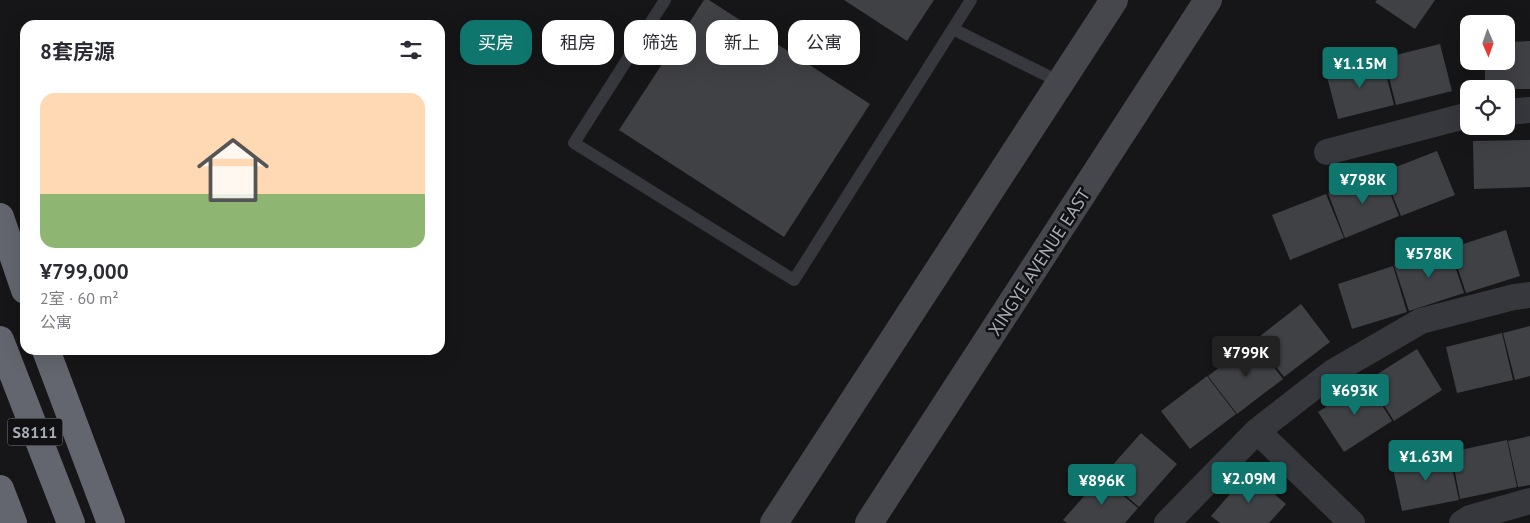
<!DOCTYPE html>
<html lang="zh">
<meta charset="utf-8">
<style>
:root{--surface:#fff;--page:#f2f2f3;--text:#2b2b33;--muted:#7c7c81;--line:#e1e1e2;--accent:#0f766e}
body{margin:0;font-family:"PT Sans","Noto Sans SC",sans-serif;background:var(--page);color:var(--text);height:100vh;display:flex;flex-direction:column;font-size:19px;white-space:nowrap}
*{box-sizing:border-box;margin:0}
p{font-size:16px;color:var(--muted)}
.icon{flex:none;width:28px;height:28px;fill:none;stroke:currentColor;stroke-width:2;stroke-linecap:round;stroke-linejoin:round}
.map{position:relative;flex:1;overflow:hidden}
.sheet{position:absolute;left:20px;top:20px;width:425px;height:335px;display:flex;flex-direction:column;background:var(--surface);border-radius:15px;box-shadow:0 5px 20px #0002}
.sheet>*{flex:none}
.top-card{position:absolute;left:460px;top:20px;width:475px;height:45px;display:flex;gap:10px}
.needle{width:32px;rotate:178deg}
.controls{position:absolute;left:1460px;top:15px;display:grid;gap:10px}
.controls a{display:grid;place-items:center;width:55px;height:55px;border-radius:10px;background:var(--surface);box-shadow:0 5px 20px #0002;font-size:25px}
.price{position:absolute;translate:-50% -42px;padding:0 11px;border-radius:5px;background:var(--accent);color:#fff;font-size:16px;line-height:32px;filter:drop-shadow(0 1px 2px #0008)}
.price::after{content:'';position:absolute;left:50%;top:30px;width:15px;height:11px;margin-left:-8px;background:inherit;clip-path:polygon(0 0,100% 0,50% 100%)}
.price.active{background:#222;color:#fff}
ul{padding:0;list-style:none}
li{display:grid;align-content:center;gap:10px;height:265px;padding:0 20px}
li+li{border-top:1px solid var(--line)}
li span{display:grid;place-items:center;height:155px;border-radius:15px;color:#555}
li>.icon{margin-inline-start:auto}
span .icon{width:90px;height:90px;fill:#fffc;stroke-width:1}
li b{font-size:21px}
h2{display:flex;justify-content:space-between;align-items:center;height:60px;padding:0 20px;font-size:21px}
.tag{padding:0 18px;border-radius:15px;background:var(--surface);box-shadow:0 5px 20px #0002;font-size:18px;line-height:45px}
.tag.active{background:var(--accent);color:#fff}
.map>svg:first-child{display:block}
</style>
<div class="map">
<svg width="1530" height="523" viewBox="0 0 1530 523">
<rect width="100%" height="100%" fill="#161618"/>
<path fill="#404145" d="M704,0H709L870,104L784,237L619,130Z
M844,0H934L907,41Z
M1377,0H1435L1415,29L1375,2Z
M1530,41V89H1485V61H1506V42Z
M1440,44L1452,91L1396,105L1384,58Z
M1382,59L1394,105L1338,119L1326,73Z
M1530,140V187L1474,189L1473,141Z
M1437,151L1455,195L1401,216L1383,172Z
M1382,172L1399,216L1345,238L1328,193Z
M1326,194L1344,238L1290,260L1272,215Z
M1506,230L1520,276L1466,293L1451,248Z
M1449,248L1464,293L1409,311L1394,265Z
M1393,266L1407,312L1352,329L1338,284Z
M1301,304L1330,342L1284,377L1255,340Z
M1530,326V376L1515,380L1503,333Z
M1502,333L1513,380L1457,393L1446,347Z
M1254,341L1283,379L1237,414L1208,376Z
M1417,349L1442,390L1394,421L1368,380Z
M1207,376L1236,414L1190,449L1161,411Z
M1367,381L1392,421L1344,452L1318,412Z
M1141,433L1177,464L1139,507L1103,476Z
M1530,436V485L1518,487L1508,441Z
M1507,440L1517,487L1460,499L1451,452Z
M1449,453L1459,500L1402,511L1392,464Z
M1249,472L1286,504L1269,523H1220L1211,516Z
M1101,477L1138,508L1125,523H1067L1063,520Z"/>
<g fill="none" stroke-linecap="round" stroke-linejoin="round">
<path stroke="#37383d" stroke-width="12" d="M665,0L574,143L794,280L971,0
M953,29L1060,82"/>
<path stroke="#37383d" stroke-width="26" d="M1506,112L1530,110
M1327,152L1469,115
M1257,431L1352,523
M1167,523L1257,431L1333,372L1421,321L1514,297L1530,295
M1462,523L1470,518L1530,501"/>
<path stroke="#45474d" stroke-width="28" d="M774,523L1114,0
M869,523L1208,0"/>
<path stroke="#63666e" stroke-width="28" d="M0,217L25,290
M0,340L71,523
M46,350L111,523
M0,489L13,523"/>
</g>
<g text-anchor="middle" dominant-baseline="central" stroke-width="5" stroke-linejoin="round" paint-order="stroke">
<rect fill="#111113" stroke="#7b7e86" stroke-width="1" x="7.5" y="418.5" width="55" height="27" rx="4"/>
<g font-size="16" font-weight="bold" fill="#a8adb8">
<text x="35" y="432">S8111</text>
</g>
<g font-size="18" fill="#a8adb8" stroke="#111113">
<text transform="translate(1039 262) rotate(-57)">XINGYE AVENUE EAST</text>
</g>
</g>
</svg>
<div class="controls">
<a><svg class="needle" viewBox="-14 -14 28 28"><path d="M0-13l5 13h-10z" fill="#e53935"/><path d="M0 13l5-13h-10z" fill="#7c7c81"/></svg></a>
<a><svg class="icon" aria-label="locate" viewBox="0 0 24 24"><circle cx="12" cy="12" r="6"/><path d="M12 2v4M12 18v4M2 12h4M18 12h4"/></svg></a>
</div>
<b class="price" style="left:1360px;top:89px">¥1.15M</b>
<b class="price" style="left:1363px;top:205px">¥798K</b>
<b class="price" style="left:1429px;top:279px">¥578K</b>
<b class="price active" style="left:1246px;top:378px">¥799K</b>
<b class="price" style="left:1355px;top:416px">¥693K</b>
<b class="price" style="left:1426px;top:482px">¥1.63M</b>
<b class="price" style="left:1249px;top:504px">¥2.09M</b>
<b class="price" style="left:1102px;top:506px">¥896K</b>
<div class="top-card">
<a class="tag active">买房</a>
<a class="tag">租房</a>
<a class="tag">筛选</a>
<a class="tag">新上</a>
<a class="tag">公寓</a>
</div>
<section class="sheet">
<h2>8套房源<svg class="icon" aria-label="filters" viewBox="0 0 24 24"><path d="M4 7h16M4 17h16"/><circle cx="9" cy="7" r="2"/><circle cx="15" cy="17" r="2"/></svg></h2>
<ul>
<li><span style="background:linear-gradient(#ffd9b3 65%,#8fb573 0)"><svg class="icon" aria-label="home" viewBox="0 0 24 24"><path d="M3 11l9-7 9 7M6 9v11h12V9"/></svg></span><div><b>¥799,000</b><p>2室 · 60 m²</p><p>公寓</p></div></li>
</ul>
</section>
</div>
